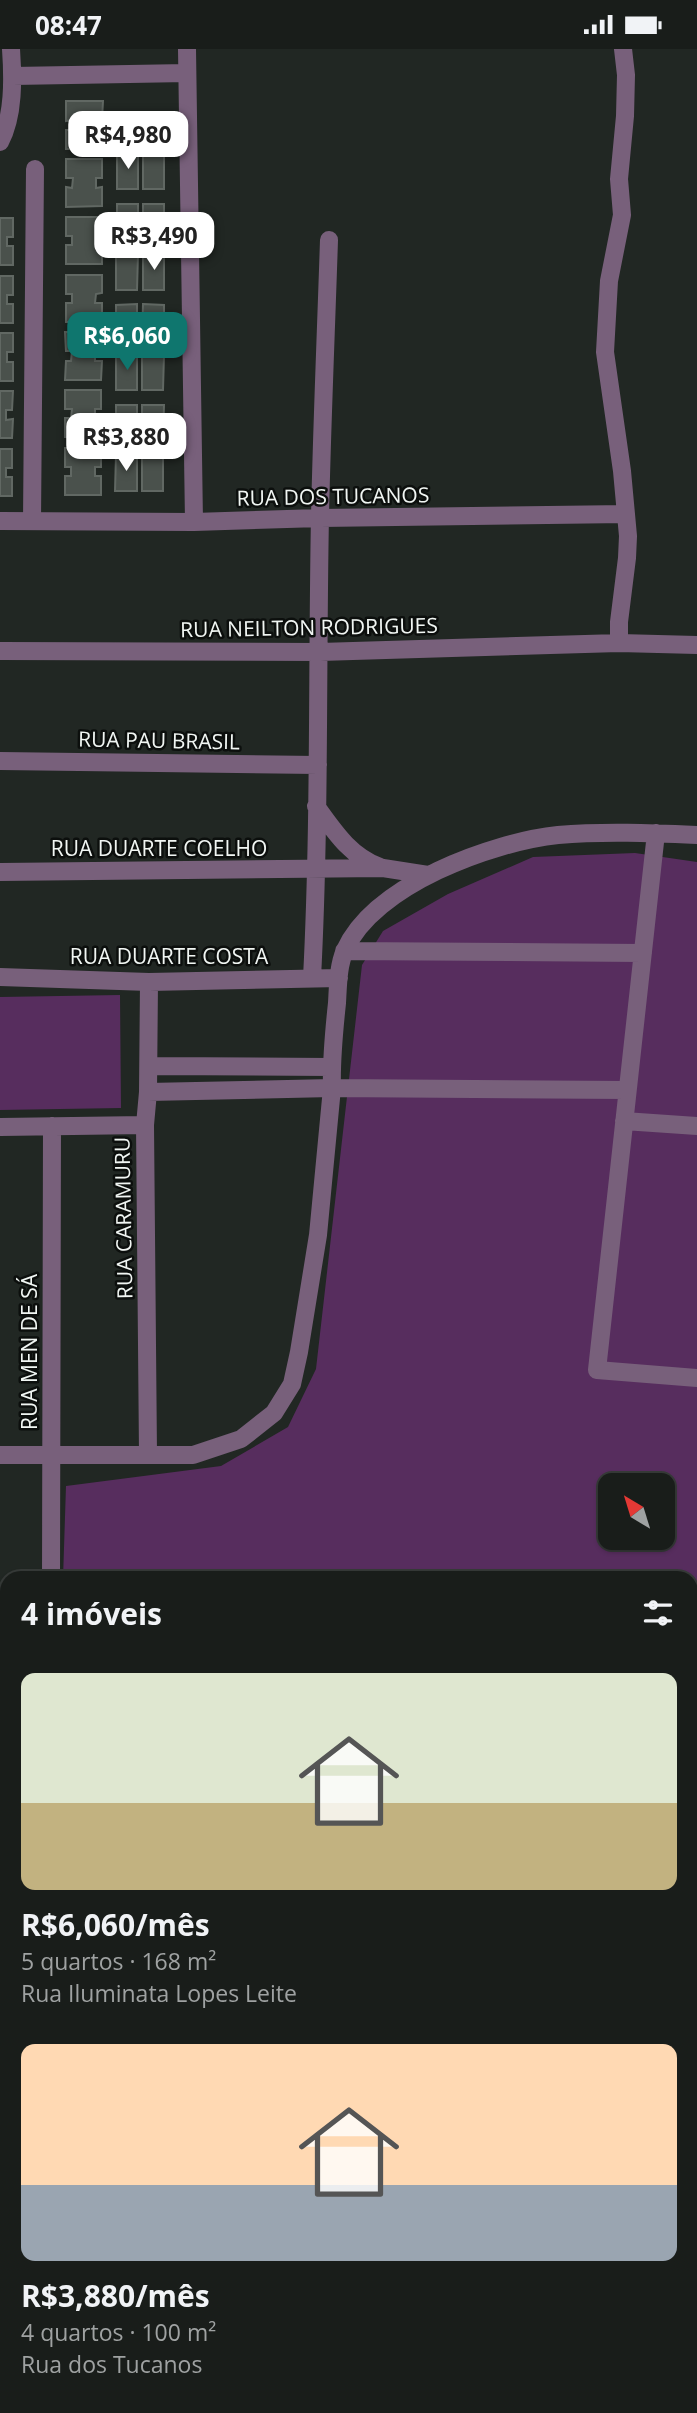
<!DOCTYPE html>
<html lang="pt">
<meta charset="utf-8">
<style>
:root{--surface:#191d1a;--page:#262a27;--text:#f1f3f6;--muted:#9fa2a2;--line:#373b39;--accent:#0f766e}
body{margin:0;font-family:"Open Sans",sans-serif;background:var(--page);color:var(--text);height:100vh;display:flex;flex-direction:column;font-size:26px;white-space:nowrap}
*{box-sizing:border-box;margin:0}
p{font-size:23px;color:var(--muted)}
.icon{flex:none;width:38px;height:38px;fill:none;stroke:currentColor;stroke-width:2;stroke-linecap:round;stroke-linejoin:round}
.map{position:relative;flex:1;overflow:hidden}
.panel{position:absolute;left:0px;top:1522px;width:698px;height:842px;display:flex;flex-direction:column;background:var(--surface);border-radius:21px 21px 0 0;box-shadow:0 2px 5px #0004,0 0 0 2px var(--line)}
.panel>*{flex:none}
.needle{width:46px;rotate:322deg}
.fabs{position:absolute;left:598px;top:1424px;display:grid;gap:14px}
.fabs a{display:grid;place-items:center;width:77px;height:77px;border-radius:14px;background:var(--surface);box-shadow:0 2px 5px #0004,0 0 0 2px var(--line);font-size:35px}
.price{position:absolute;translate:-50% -60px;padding:0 16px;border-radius:14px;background:#fff;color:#222;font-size:23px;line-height:46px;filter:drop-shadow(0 2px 4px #0008)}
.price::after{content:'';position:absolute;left:50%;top:42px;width:21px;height:16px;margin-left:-10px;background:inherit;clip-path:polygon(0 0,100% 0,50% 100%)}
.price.active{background:var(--accent);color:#fff}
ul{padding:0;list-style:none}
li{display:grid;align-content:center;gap:14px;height:371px;padding:0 21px}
li span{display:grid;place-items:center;height:217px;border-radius:14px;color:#555}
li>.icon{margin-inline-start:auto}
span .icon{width:126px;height:126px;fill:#fffc;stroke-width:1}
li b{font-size:30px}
h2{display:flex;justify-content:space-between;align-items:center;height:84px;padding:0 21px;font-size:30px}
.status{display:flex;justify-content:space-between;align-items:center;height:49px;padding:0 35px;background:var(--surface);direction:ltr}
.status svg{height:19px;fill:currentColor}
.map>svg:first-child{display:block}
</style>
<div class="status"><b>08:47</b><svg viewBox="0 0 49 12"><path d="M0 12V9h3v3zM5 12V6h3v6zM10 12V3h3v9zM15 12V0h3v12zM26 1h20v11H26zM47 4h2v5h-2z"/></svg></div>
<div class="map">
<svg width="697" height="2364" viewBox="0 0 697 2364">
<rect width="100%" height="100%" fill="#212723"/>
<path fill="#572d5e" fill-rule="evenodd" d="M635,804L697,813V2338L691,2314V1530H63L66,1437L221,1417L288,1378L316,1320L362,916L383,882L448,845L533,808ZM611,1437H663V1489H611Z
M120,946L121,1059L0,1061V948Z
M7,1681V2357H553L544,2364H0V1683Z"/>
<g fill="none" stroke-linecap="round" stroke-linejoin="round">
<path stroke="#154328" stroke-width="5" d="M691,2084L697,2080
M366,2364L373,2357"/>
</g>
<path fill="#4a514c" stroke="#616863" stroke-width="2" d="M66,52H103L102,71H96V81H102V100H66V81H73V71L66,72Z
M117,105H138V140H117Z
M143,105H164V140H143Z
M66,110H102V129H96V139L102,138V157L66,158V138L72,139L73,129H66Z
M117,155H138V190H117Z
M143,155H164V190H143Z
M66,168H102V187H96V196H102V215H66V196H72V187H66Z
M0,169H13V188H7V197H13V216H0Z
M116,205H138L137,241H116Z
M143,205H164V241H143Z
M66,226H102V244L96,245L95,254H102V273H66V254H72V245H66Z
M0,227H13V246H7V255H13V274H0Z
M137,255V291H116V256Z
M143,255L164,256V291H142Z
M65,283H102V302H95V312H102L101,331H65L66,312H71L72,302H66Z
M0,284H13V303H7V313H13V332H0Z
M116,306H137V341H116Z
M142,306H164L163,341H142Z
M65,341H101V360H95V369L101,370V389L65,388V369H71L72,360H65Z
M0,342H13L12,361H6V371L13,370L12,389H0Z
M116,356H137V392H116Z
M142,356H164L163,391L142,392Z
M65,399H101V418H95V427H101V446H65V427H71V418H65Z
M0,400H12V419H6V428H12V447H0Z
M116,406L137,407V442H115Z
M142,406H163V442H142Z"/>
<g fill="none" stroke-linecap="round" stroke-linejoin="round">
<path stroke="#898e8b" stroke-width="3.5" stroke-dasharray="3.5 3.5" stroke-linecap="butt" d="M0,1589L7,1604"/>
<path stroke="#78607b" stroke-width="18" d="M187,0L194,473
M623,0L626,26L625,67L619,130L622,166L609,232L605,303L622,422L628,487L627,509L619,573V594L697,596
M13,27L187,24
M0,93C14,67 13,29 11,0
M0,472L194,473L320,469L626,465
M32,472L35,120
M0,602L320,603L619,594
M0,712L318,716
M316,757C334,782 350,807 380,818
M656,784L597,1321L697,1329
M0,823L383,819L428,826
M344,902L643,904
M0,928L149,933L339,929
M312,929C320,775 317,621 320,467C322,375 326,283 329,191
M149,1017L331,1018
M148,1043L332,1039L627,1041
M624,1072L697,1077
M0,1078L145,1076
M148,1405L145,1076L148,1043L149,933
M0,1406H193L241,1390L274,1364L292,1335L299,1303L318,1186L332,1039C331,1010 334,982 337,954C338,937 338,917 345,901C374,836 492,793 558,786C604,782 651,784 697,786
M51,1530L52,1077
M0,1708L7,1706
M691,1874L697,1872
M215,2364L220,2357"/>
</g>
<g text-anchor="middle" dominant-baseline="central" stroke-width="5" stroke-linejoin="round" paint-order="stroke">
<g font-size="21" fill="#f1f6f3" stroke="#0c0f0d">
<text transform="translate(333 447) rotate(-1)">RUA DOS TUCANOS</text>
<text transform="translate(309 578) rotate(-1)">RUA NEILTON RODRIGUES</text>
<text transform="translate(159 691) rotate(1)">RUA PAU BRASIL</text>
<text x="159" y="799">RUA DUARTE COELHO</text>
<text x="169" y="907">RUA DUARTE COSTA</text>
<text transform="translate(123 1169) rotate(-91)">RUA CARAMURU</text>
<text transform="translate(29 1303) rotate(-90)">RUA MEN DE SÁ</text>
</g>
</g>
</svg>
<div class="fabs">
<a><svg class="needle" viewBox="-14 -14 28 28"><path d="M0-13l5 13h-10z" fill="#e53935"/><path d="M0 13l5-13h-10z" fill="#9fa2a2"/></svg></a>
</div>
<b class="price" style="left:128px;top:122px">R$4,980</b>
<b class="price" style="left:154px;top:223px">R$3,490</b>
<b class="price active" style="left:127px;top:323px">R$6,060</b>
<b class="price" style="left:126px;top:424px">R$3,880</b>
<section class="panel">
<h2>4 imóveis<svg class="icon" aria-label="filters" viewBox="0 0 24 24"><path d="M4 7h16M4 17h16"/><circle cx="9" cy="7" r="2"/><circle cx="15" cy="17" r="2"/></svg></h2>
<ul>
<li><span style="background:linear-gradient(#dfe7d0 60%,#c2b280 0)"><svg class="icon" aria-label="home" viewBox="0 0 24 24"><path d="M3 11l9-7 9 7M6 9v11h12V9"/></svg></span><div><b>R$6,060/mês</b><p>5 quartos · 168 m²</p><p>Rua Iluminata Lopes Leite</p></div></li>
<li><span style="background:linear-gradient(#ffd9b3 65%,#9aa5b1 0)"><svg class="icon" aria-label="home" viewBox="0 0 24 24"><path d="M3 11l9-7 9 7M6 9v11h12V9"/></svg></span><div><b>R$3,880/mês</b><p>4 quartos · 100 m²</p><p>Rua dos Tucanos</p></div></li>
</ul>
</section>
</div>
